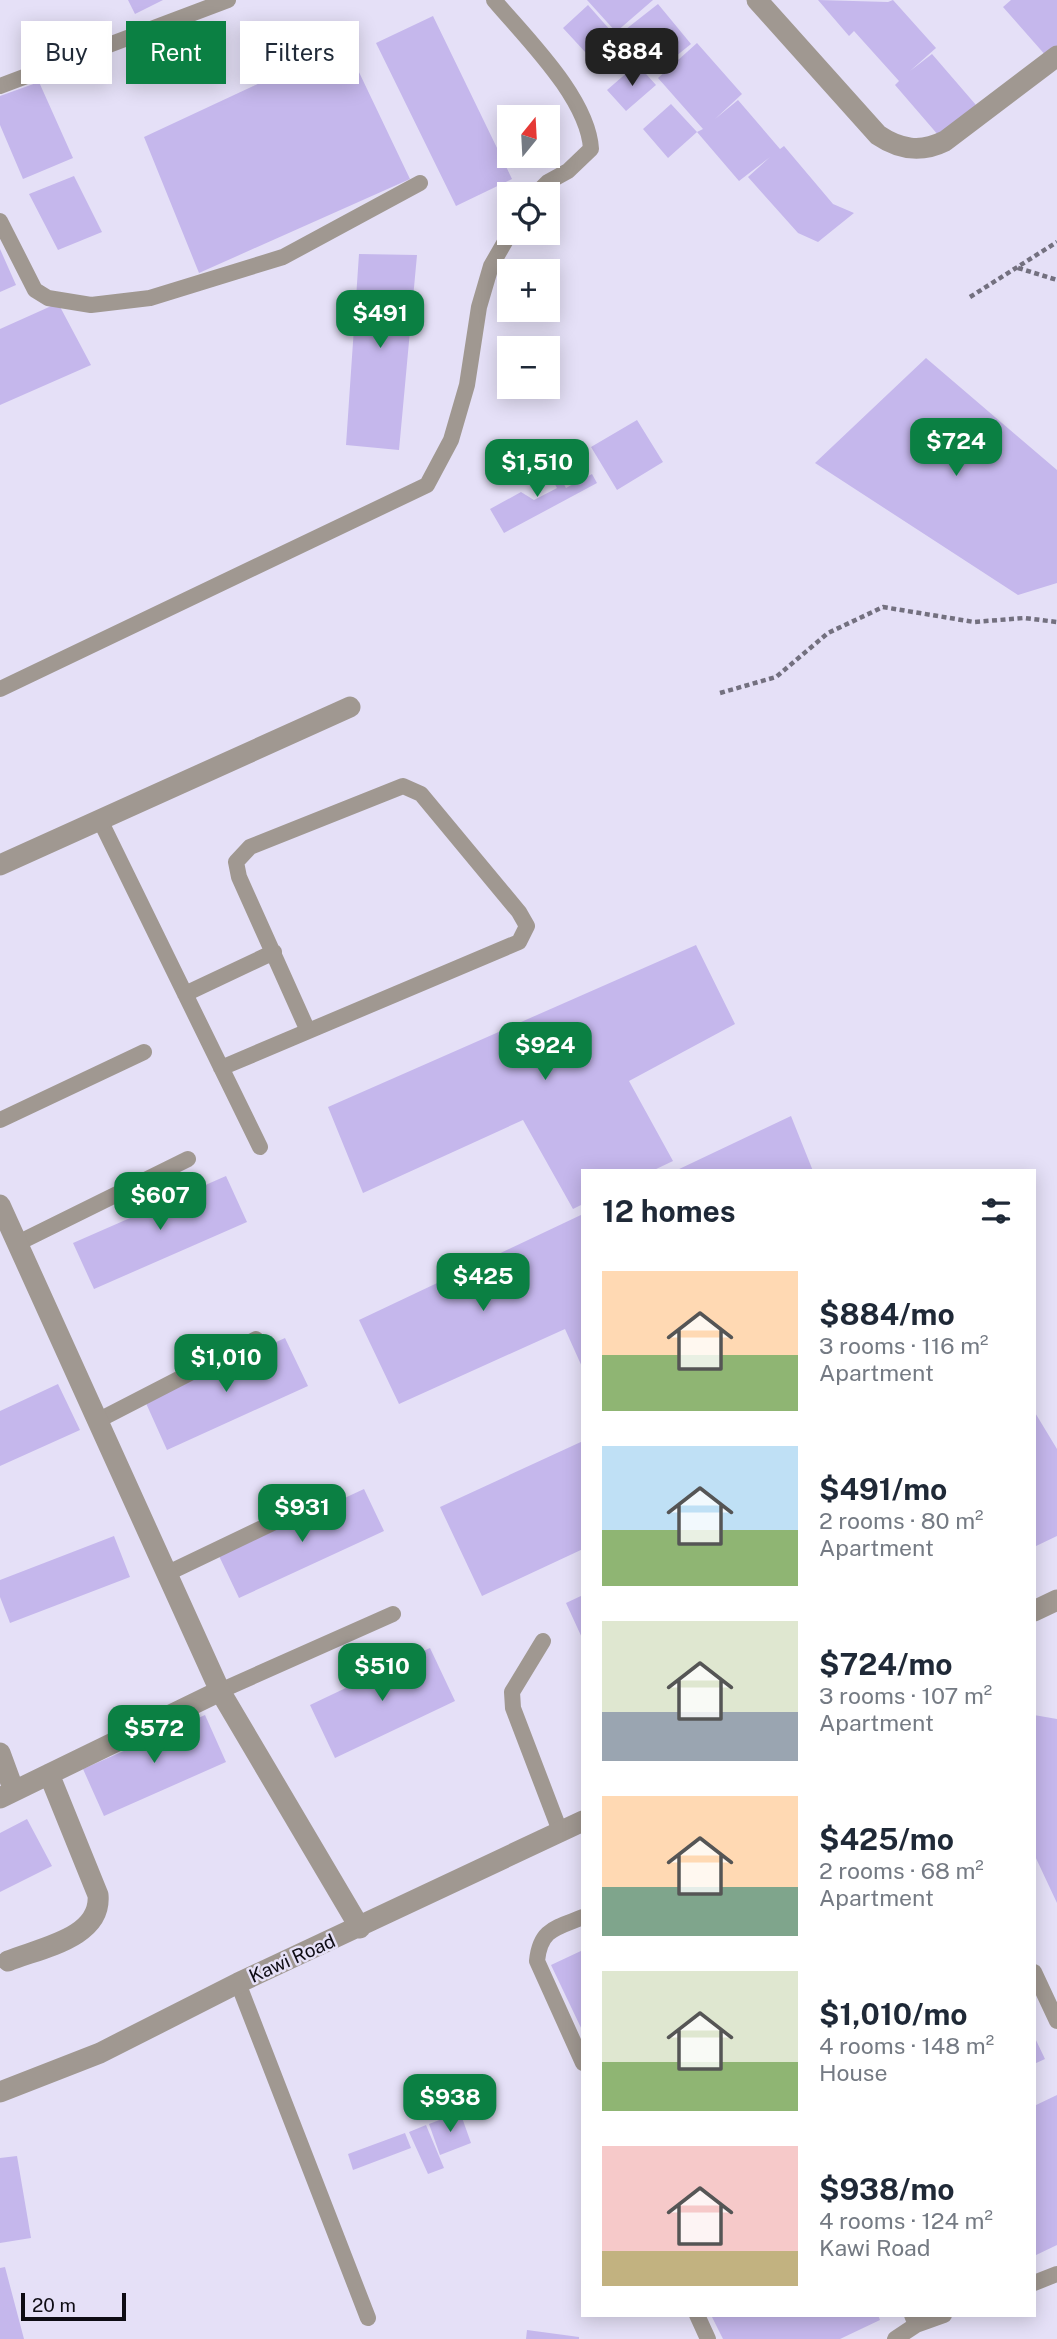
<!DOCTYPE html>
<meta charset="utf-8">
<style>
:root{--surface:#fff;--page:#f2f2f3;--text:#1f2937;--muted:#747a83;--accent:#0b8043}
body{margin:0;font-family:"Public Sans",sans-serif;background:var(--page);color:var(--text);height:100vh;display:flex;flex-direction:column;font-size:26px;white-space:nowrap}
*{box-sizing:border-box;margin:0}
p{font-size:23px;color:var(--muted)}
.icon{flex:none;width:38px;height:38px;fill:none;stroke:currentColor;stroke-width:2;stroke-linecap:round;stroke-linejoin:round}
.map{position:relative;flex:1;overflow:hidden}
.sheet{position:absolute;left:581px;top:1169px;width:455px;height:1148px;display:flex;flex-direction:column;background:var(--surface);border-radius:0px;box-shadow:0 4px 18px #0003}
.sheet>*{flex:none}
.hud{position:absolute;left:21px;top:21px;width:455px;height:63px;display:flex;gap:14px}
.needle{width:46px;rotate:18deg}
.controls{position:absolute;left:497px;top:105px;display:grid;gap:14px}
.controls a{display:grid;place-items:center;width:63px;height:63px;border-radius:0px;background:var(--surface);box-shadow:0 4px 18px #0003;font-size:35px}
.scale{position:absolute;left:21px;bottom:18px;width:105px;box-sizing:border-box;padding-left:7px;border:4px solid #0e0c14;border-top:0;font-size:19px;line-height:24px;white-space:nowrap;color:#0e0c14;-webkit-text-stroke:5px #e5e0f7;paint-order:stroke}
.price{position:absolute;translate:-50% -60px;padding:0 16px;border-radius:14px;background:var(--accent);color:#fff;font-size:23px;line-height:46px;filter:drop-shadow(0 2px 4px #0008)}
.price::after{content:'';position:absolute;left:50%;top:42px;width:21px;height:16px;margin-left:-10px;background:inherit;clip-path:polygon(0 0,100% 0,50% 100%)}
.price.current{background:#222;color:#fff}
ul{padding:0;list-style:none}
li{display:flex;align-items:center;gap:21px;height:175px;padding:0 21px}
li span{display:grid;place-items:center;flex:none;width:196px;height:140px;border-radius:0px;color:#555}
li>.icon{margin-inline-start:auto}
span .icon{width:84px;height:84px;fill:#fffc;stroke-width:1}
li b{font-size:30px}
h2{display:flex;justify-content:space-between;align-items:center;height:84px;padding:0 21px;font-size:30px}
.tag{padding:0 24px;border-radius:0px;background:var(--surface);box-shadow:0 4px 18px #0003;font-size:24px;line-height:63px}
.tag.current{background:var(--accent);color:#fff}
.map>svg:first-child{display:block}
</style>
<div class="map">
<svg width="1057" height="2339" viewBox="0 0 1057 2339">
<rect width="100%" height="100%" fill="#e5e0f7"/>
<path fill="#c5b7ec" d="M128,0H163L135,14Z
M587,0H653L616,32Z
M818,0L888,2L893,0L936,48L910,71L932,54L976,105L939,136L895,85L899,81L854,31L849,36Z
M1011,0H1057V48L1047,57L1003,7Z
M658,4L691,44L655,73L621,33Z
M588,5L611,31L586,53L563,28Z
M433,16L512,179L456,206L376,43Z
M336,24L410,179L199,273L144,137L292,68L283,50Z
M697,43L742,94L715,119L738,100L780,149L784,146L833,204L854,213L818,242L798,233L748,177L770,157L739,181L697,132L668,158L643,129L671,104L697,132L703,129L658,78Z
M637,64L656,85L626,111L607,90Z
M39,82L73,158L23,179L0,125V96Z
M74,176L102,232L58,250L29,194Z
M0,249L16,285L0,292Z
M359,254L417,255L399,450L346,445Z
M58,303L91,365L0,405V329Z
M926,358L1057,470V583L1018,595L815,463Z
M637,420L663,462L617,490L591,447Z
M544,448L566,488L592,474L597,483L504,533L490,509L521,492L534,500L557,488L537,452Z
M696,945L735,1024L629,1081L673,1161L652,1171H583V1204L573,1209L523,1120L363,1193L328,1107Z
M791,1116L813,1171H675Z
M226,1176L247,1222L94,1289L73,1243Z
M583,1214V1369L565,1329L399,1404L359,1320Z
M285,1338L308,1386L167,1450L145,1401Z
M58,1384L80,1430L0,1466V1411Z
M1034,1411L1057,1449V1536L1034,1547Z
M583,1441V1549L482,1596L440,1507Z
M364,1489L384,1531L239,1598L219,1556Z
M114,1536L130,1577L10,1623L0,1597V1580Z
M583,1595V1640L566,1603Z
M430,1648L455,1701L335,1758L310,1705Z
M205,1715L226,1762L104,1816L83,1769Z
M1034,1715L1057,1719V1903L1034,1854Z
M27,1819L52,1866L0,1892V1833Z
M583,1950V2032L551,1965Z
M1034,2036L1045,2059L1034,2064Z
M1057,2095V2245L1034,2256V2106Z
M460,2112L471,2143L440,2155L429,2124Z
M426,2125L444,2168L428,2174L409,2132Z
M405,2133L411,2148L353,2170L348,2154Z
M17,2156L31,2238L0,2243V2158Z
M5,2267L24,2339H0V2268Z
M711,2315H878L880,2320L840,2339H723Z
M527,2330L579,2337V2339H526Z"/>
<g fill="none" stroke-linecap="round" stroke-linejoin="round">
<path stroke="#73707f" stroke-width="4.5" stroke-dasharray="5 3.5" stroke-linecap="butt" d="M1018,268L1057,280
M970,297L1057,242
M720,693L776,677L828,633L883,607L974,622L1024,618L1057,622"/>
<path stroke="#a09891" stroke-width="16" d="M494,0C526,38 588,98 591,149L568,171L548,182L536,194
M0,86L228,0
M0,221L35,290L48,298L91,305L150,298L283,257L420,183
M0,689L427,485L451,440L467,385L479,307L491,266L510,233
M100,820L260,1147
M185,994L274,952
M221,1068L519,942L527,926L519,912L421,794L403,786L250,847L236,862L239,877L308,1031
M0,1120L144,1052
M18,1243L188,1159
M97,1421L256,1339
M166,1574L333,1494
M543,1641L512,1692L513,1708L560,1831
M220,1691L393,1614
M583,1917C556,1928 540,1929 537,1961L583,2063
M1034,1972L1057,2021
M238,1983L368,2318
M1034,2283L1057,2274
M697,2315L708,2339
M912,2315L916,2325L944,2315
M895,2339L916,2325"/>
<path stroke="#a09891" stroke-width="21" d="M757,0L878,135C900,150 921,153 945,141L1057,56
M0,865L350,707
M0,1205L220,1691L360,1928
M1034,1611L1057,1600
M0,1753L14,1791
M0,1798L220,1691
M8,1961C40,1948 102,1938 98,1895L49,1774
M0,2092L100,2053L238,1983L583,1821"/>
</g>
<g text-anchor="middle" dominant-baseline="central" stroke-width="5" stroke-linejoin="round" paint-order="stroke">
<g font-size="19" fill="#0e0c14" stroke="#e5e0f7">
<text transform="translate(292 1958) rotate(-24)">Kawi Road</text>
</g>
</g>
</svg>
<div class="controls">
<a><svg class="needle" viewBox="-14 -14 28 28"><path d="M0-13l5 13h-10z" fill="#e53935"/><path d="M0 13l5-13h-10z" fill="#747a83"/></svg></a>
<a><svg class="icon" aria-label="locate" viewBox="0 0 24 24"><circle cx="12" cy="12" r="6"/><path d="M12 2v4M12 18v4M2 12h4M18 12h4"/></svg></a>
<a>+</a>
<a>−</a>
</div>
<div class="scale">20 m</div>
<b class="price current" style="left:632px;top:88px">$884</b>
<b class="price" style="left:380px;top:350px">$491</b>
<b class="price" style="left:956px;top:478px">$724</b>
<b class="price" style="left:537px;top:499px">$1,510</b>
<b class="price" style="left:545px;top:1082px">$924</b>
<b class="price" style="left:160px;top:1232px">$607</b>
<b class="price" style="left:483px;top:1313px">$425</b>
<b class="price" style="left:226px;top:1394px">$1,010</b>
<b class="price" style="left:302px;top:1544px">$931</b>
<b class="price" style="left:382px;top:1703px">$510</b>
<b class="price" style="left:154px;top:1765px">$572</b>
<b class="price" style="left:450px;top:2134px">$938</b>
<div class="hud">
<a class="tag">Buy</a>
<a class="tag current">Rent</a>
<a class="tag">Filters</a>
</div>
<section class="sheet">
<h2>12 homes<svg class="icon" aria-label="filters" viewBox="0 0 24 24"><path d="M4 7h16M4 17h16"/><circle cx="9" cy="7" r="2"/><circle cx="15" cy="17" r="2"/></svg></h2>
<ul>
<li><span style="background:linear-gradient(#ffd9b3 60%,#8fb573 0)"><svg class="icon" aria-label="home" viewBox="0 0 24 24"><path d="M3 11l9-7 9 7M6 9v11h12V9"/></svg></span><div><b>$884/mo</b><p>3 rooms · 116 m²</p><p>Apartment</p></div></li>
<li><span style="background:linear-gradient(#bfe0f5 60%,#8fb573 0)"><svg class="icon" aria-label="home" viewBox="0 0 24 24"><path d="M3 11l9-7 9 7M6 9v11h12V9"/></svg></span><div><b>$491/mo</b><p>2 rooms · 80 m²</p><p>Apartment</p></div></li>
<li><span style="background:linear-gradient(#dfe7d0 65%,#9aa5b1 0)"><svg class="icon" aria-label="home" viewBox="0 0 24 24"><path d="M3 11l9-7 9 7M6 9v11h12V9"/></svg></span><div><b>$724/mo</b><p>3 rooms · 107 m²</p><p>Apartment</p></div></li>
<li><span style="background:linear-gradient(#ffd9b3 65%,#7fa58c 0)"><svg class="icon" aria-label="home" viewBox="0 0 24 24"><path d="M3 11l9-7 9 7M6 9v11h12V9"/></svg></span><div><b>$425/mo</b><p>2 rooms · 68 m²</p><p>Apartment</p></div></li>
<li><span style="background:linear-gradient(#dfe7d0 65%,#8fb573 0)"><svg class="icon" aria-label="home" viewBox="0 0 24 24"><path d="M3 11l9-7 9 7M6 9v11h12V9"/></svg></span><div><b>$1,010/mo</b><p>4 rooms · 148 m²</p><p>House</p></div></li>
<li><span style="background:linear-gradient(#f6c9c9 75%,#c2b280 0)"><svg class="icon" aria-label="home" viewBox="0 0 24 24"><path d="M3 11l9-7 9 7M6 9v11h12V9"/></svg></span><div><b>$938/mo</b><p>4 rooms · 124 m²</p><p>Kawi Road</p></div></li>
</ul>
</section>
</div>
